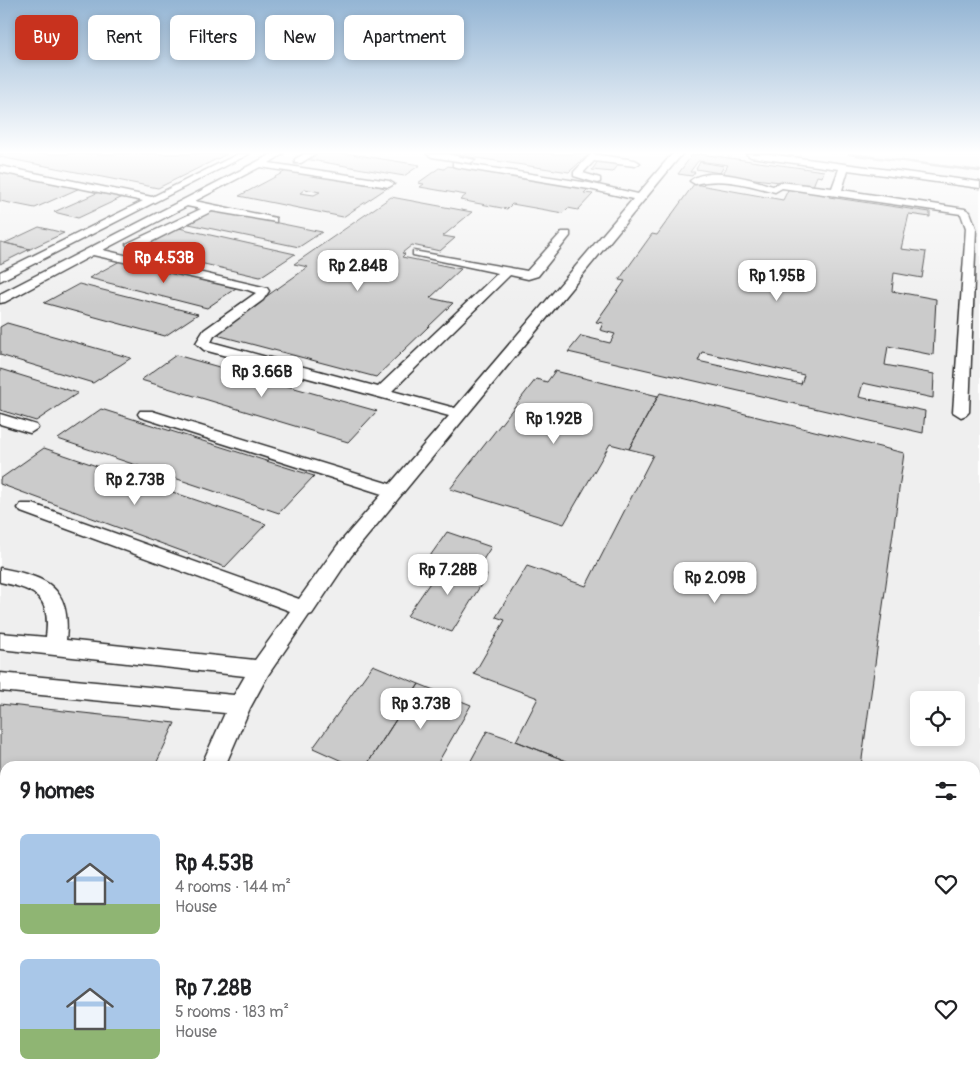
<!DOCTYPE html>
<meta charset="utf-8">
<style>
:root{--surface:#fff;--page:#f2f2f2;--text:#202124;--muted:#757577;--accent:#c8321e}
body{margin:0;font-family:Pangolin,sans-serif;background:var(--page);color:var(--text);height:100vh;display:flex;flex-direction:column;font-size:19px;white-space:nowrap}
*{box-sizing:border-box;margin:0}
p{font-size:16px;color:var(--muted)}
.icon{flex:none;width:28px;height:28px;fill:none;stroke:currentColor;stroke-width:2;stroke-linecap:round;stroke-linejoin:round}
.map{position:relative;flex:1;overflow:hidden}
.sheet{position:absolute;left:0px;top:761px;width:980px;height:321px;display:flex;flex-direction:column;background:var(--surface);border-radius:15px 15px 0 0;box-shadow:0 2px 8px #0003}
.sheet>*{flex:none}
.top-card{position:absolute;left:15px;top:15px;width:500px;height:45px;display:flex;gap:10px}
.fabs{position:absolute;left:910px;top:691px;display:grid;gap:10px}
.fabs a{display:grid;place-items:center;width:55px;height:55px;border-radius:8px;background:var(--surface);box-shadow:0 2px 8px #0003;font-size:25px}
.price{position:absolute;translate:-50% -42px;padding:0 11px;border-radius:10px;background:#fff;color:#222;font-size:16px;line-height:32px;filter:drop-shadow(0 1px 2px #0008)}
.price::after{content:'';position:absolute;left:50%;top:30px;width:15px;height:11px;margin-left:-8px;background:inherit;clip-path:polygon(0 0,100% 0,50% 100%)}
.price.current{background:var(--accent);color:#fff}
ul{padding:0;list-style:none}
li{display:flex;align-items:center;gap:15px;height:125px;padding:0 20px}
li span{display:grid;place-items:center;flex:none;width:140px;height:100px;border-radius:8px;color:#555}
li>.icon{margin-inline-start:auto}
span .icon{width:60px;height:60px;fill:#fffc;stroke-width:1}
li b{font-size:21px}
h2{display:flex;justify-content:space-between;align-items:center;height:60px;padding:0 20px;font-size:21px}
.chip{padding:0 18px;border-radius:8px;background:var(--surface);box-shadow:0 2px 8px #0003;font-size:18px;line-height:45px}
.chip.current{background:var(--accent);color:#fff}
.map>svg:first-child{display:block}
</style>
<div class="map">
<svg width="980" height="1082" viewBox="0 0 980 1082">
<rect width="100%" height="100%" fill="#fff"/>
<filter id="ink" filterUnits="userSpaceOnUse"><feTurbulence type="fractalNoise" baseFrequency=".02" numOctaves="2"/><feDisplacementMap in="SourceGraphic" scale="10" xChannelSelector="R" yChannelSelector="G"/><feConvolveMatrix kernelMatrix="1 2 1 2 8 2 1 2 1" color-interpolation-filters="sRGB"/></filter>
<g filter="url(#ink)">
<path fill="#efefef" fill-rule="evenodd" d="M0,154H980V1082H0ZM919,700H956V738H919ZM5,766H975V1078H5Z"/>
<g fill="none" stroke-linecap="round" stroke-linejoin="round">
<path stroke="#7e7e7e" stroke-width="2.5" d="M849,154L980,171"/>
</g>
<path fill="#cbcbcb" stroke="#2b2b2b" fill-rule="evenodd" d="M0,154H227L158,188L0,157Z
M316,154H351L420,165L404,176L305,159Z
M450,154H589L569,172Z
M700,154L824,171L822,177L817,176L813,186L722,175L728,165L698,161L690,172H695L692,176L678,174L692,155Z
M598,161L618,163L619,164L613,172L592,170Z
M700,162L724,166L720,173L696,169Z
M448,166L588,189L584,193L593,194L578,210L568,208L563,213L512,204L507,209L460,200L466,195L420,187L424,184L418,183L439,168L444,169Z
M288,170L387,188L343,217L239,196ZM305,189L320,192L314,195L300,193Z
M0,172L80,188L35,208L0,201Z
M694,184L783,200L789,188L831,195L829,197L930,212V217L909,214L901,249L926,252L922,278L894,273L892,291L936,299L933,355L888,346L885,365L934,374L933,398L863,383L859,397L925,411L923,433L568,352L581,336L610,343L615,334L600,330L603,323L596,322L625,281L619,280L652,234L657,235ZM702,352L804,375L801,384L698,361Z
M99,192L123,197L78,218L54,212Z
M391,197L472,212L443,236L455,238L440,251L412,245L402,253L405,254L402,257L461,269L430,298L453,303L376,377L213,334L308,267L294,264Z
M214,210L322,232L299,247L189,224Z
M39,227L64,233L30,249L5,243Z
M179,228L295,254L260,277L187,260L196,255L149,244Z
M0,242L5,243L30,249L0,264Z
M120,261L236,288L207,308L89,278Z
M79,284L198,314L165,336L44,303Z
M7,323L131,358L93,383L0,355V327Z
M176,355L377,411L348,442L141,380Z
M0,369L78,393L36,421L0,410Z
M555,371L658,396L629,449L610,444L564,524L450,489L536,379L547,382Z
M660,393L904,453L861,766H579L516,741L538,698L474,674L505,620L496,617L527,566L586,586L653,455L629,449Z
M101,409L314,476L279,513L58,439Z
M44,448L266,524L225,567L0,484V479Z
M447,532L491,547L476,571L430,556Z
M445,561L487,575L452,632L407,616Z
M373,665L419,684L366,766H353L313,748Z
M419,684L471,705L436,766H366Z
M0,704L175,723L155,766H5V809H0Z
M487,731L516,741L579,766H468Z
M0,877H5V1028L0,1027Z
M200,1078H299L297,1082H197Z
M299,1078H543L541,1082H297Z
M628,1078H877V1082H627Z"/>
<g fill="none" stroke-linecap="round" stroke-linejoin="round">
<g stroke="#2b2b2b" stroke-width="3">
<path id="minor" d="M238,154H249L0,281V272L143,201L0,172V166L152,197Z
M272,154H283L269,163L389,181L394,184L389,187L260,167L195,201L276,218V222L212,211L147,244L186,254L188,256L182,260L128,246L126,244L201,209L187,206L103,250L267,288L269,291L263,300L214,336L211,342L378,387L498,273L413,255V251L527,271L562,232H570V236L538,276L528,279L510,275L392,391L455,408L633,199L589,189L456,167L453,166V162L589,183L638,194L672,154H682L351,556L312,614L309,615L268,675L250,708L225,766H201L225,713L0,691V673L234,695L245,676L0,649V633L46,637C51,597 37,590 0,582V568C46,577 72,586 66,640L255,660L290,611L21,512L18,508L21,504H33L299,599L337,546L382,494L140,417L138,414L140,411H152L390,484L449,416L204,350L196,343L204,330L256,293L248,290L93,255L5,302L0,303V294Z
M304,154H315L301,163H295V159Z
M427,154H447L475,160L470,163L432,157Z
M591,154L635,160L640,163L635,166L594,161L583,173L600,178V182L597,183L574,176V172Z
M746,154H769L980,182V188L848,170L842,190L965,209L970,212L976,228L969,412L966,415L961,417L953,412L966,228L961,214L782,188L775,192C748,185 722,177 695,184L690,181C708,165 753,180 773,186L780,182L832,188L839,169L751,157Z
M0,414L36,425L38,428L30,433L0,424Z
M0,828L5,829V855L0,854Z
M975,854L980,855V881L975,880Z
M975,1046L980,1048V1082H964L963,1078H975Z
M0,1050H5V1078H16L0,1082Z
M62,1078H94L92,1082H60Z"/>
</g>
<use href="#minor" fill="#fff" fill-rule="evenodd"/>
</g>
</g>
<linearGradient id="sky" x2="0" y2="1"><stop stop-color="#94b5d4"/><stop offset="0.5" stop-color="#fff"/><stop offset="1" stop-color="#fff" stop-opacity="0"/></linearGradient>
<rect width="980" height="305" fill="url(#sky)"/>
</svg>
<div class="fabs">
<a><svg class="icon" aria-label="locate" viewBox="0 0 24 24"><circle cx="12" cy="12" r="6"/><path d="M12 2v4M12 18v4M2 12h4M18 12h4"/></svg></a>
</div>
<b class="price current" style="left:164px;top:284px">Rp 4.53B</b>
<b class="price" style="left:358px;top:292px">Rp 2.84B</b>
<b class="price" style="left:777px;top:302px">Rp 1.95B</b>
<b class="price" style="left:262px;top:398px">Rp 3.66B</b>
<b class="price" style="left:554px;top:445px">Rp 1.92B</b>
<b class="price" style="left:135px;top:506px">Rp 2.73B</b>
<b class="price" style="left:448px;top:596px">Rp 7.28B</b>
<b class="price" style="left:715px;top:604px">Rp 2.09B</b>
<b class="price" style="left:421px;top:730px">Rp 3.73B</b>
<div class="top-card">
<a class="chip current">Buy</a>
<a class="chip">Rent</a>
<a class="chip">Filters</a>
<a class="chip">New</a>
<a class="chip">Apartment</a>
</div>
<section class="sheet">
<h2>9 homes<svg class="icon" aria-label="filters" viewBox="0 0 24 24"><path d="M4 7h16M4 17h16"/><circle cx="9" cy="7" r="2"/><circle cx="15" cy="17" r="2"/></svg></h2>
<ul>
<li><span style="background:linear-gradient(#a9c7e8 70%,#8fb573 0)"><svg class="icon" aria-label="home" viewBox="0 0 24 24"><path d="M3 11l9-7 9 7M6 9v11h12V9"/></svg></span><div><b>Rp 4.53B</b><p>4 rooms · 144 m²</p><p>House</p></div><svg class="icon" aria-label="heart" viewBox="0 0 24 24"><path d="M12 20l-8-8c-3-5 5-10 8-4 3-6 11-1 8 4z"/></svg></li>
<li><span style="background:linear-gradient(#a9c7e8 70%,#8fb573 0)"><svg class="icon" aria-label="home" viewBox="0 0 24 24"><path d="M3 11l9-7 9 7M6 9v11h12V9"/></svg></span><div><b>Rp 7.28B</b><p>5 rooms · 183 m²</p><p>House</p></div><svg class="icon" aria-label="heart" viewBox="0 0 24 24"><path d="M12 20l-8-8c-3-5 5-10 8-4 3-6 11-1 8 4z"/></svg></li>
</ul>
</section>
</div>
